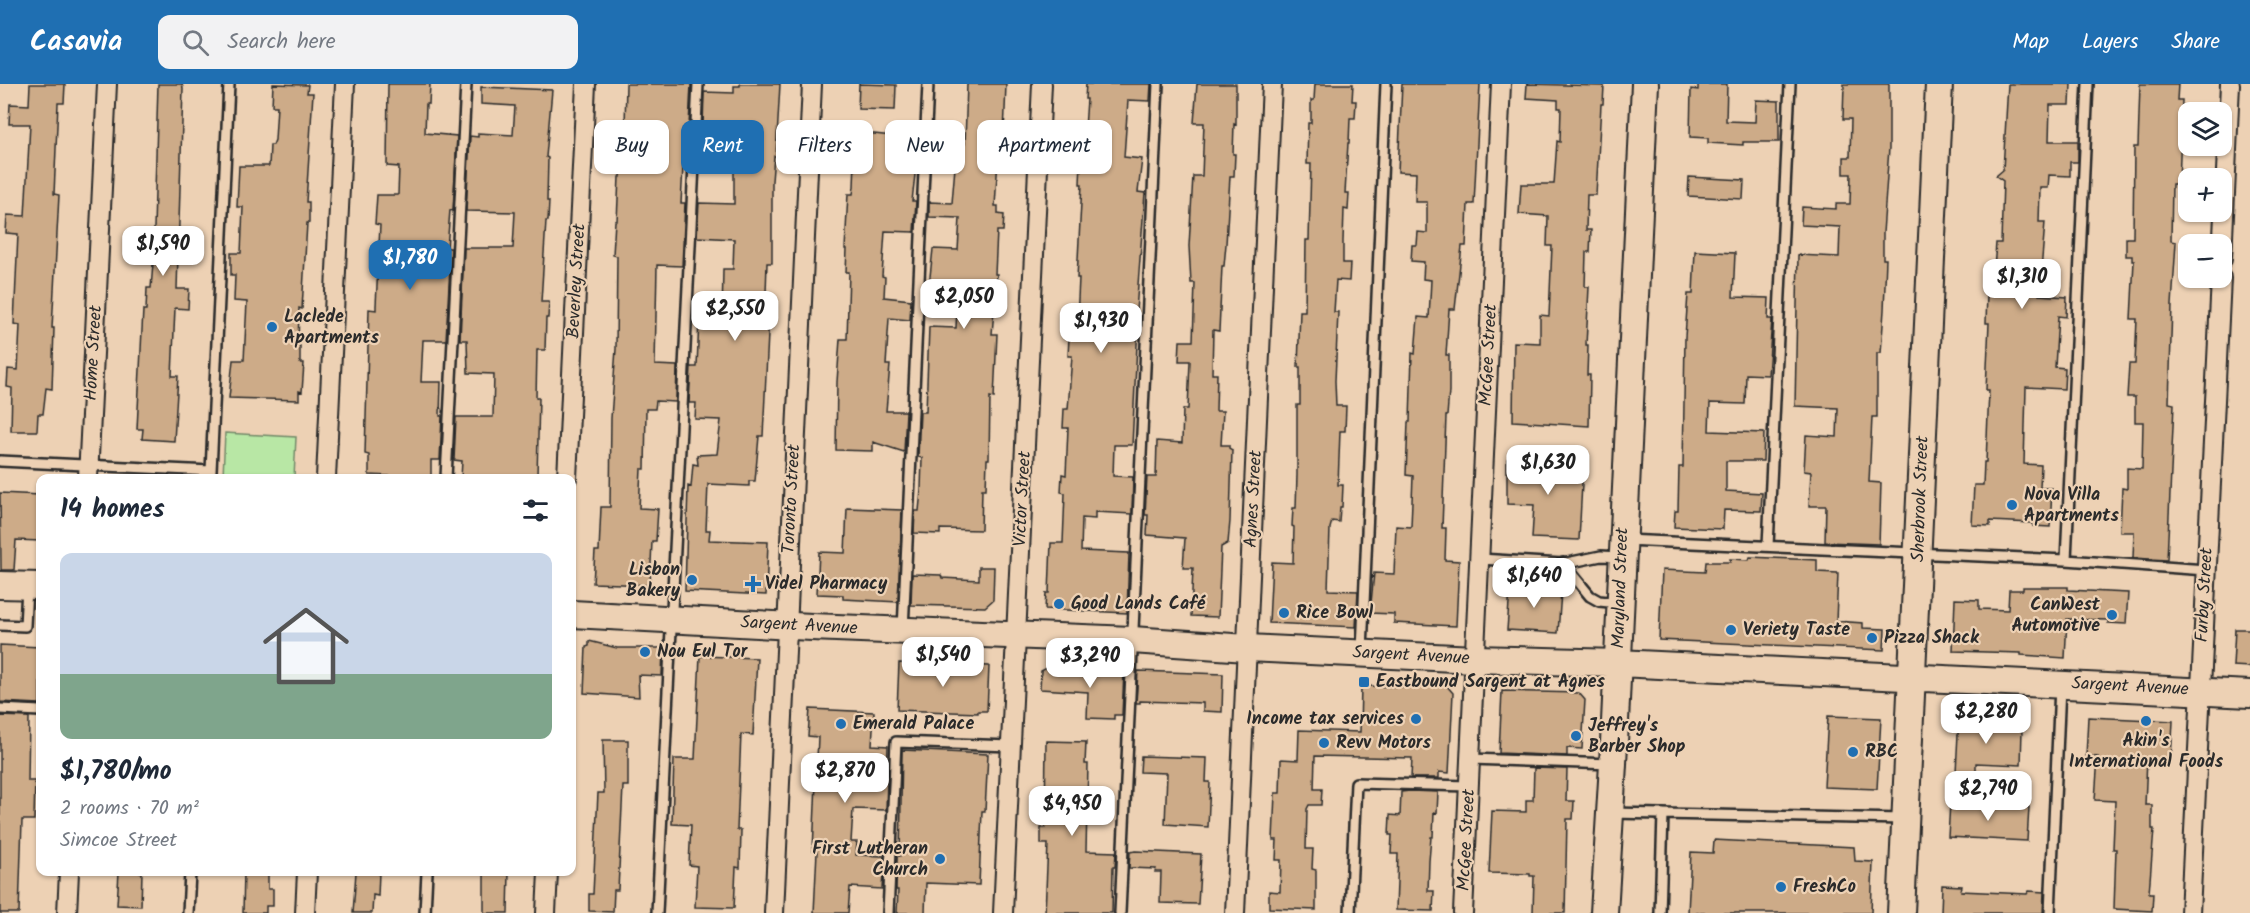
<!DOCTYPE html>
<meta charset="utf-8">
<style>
:root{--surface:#fff;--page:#f2f2f3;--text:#1f2937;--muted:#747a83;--accent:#1f6fb2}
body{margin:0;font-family:Kalam,sans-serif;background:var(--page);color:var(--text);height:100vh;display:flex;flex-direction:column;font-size:22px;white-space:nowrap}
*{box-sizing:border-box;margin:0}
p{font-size:20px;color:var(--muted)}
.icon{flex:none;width:33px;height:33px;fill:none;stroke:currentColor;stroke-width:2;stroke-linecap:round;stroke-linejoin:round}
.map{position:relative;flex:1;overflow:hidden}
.panel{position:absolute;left:36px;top:390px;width:540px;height:402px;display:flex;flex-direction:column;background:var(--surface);border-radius:12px;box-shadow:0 2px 4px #0004}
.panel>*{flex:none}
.top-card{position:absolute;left:594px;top:36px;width:570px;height:54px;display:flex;gap:12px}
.buttons{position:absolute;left:2178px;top:18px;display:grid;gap:12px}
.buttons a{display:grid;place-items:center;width:54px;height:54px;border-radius:12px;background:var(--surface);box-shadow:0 2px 4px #0004;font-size:30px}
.price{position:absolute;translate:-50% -51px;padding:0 14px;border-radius:12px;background:#fff;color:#222;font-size:20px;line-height:39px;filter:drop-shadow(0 2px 3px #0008)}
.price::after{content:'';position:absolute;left:50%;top:36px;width:18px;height:14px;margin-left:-9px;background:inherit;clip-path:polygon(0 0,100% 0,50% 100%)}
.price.current{background:var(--accent);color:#fff}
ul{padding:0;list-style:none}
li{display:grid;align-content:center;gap:12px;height:318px;padding:0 24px}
li span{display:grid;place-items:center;height:186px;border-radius:12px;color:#555}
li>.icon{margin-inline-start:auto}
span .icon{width:108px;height:108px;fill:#fffc;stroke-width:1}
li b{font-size:26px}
h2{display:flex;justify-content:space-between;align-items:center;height:72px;padding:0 24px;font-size:26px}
.tag{padding:0 21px;border-radius:12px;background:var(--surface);box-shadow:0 2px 4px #0004;font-size:21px;line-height:54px}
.tag.current{background:var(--accent);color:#fff}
header{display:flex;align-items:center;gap:36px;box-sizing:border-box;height:84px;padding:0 30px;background:var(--accent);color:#fff}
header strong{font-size:28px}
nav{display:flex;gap:33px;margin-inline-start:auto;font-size:21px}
.search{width:420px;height:54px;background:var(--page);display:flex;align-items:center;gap:15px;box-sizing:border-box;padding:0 21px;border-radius:12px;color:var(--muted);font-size:22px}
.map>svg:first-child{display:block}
</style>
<header>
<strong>Casavia</strong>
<div class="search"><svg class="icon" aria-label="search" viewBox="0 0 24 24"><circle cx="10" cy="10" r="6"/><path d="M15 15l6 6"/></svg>Search here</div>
<nav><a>Map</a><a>Layers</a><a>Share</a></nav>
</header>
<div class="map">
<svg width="2250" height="829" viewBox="0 0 2250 829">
<rect width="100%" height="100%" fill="#edd1b4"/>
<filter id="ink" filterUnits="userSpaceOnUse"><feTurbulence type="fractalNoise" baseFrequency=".0167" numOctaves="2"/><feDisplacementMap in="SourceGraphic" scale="12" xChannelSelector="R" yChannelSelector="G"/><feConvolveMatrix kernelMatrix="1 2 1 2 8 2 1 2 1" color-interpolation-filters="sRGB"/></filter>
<g filter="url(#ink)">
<path fill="#b8e7a5" stroke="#728968" stroke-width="1.5" d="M225,349L296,353L294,394L223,392Z"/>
<path fill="#cdab88" stroke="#2b2b2b" stroke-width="1.5" d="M30,0H65L64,19H58L54,110L59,111L52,244H54L52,305L46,304L43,330H38L37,347H11L12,304L7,303L8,285L18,286L20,241L14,240L18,150L6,149L7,131L25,132L30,40H9L10,20L29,21Z
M158,0H182L183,4L177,205H189L188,225L175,224L172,292H178L174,357L142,355L143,345H137L143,226H146L147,204H151L153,180Z
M273,0L308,1L307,9H313L306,118H309V139H307L302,225L299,224L298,262H300V279H304L302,308L299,307V316L229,314L233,276H244L247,218L234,217L235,191H231V169H241L243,123H237L239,82H269L270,61H273L275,56L277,22H272Z
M388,0H430L429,20H426L425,49L457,52L453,127L450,126L447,164H451L446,256H423L421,298H441L440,332H442L440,376H431V394L369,391V371L365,370L369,225L376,226V222L380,141L375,140L377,111H398L399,83L387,82Z
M626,0H691L689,42H685L684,64L681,119H685L682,182L657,181L655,281L677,282L676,318L656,317L655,325H646L645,385H641L639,424L658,425L656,457H652L650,501L593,499L595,467H599L601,423H610L611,334L616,265L617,172L613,171L615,137H617L619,93H621L623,63H620L621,47H623V42L625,43Z
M740,0H780L776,72H774L772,97V179H767L766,209H770L763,352H759L755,397H749V402L708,400L706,446H710L709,456L768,458L766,511L685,507L688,402L691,403L693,380L698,381L697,371L717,370L721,336L695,335L696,319H689L691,283H697L699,235L722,236L723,185H733L734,155L697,153L699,119L734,120V77H738L740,44L703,43L704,8L734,9V2H740Z
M859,0L896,1L895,26L858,25Z
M967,0H1006L1003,76L998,75L995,122H998V130L1004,131L1003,147H997L995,190H997L992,250H997L994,314L990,313L989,375H987L986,405H982L981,446L940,445V450L914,449L915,427H919L921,406L922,374L918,373L920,328H926L929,243L956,244L958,203L929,202L933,165L958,166L960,134L929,133V118L952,119L957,59L965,60Z
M1086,0H1151L1150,17L1128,16L1124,73L1142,75L1138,108L1145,109L1135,240H1138L1132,361H1114L1113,392L1133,393L1132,430L1095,428V435L1082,434L1081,467L1129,469L1127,529L1045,525L1046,509H1049L1051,459H1063L1065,409L1061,408L1062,390L1066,391L1068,344H1063L1064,325H1068L1072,272H1068L1070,236H1077L1079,194H1077L1082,100H1080L1081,77H1076L1077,59L1084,60L1087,15H1085Z
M1197,0H1236V41L1234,40L1233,70H1235L1234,92H1230L1226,160L1224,182H1222L1219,247L1213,246L1212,290H1217L1216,327H1223L1221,361H1229V364L1232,366L1230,437L1228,459L1221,463L1218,533L1191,532L1193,484H1183L1185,454L1147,451L1148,431H1145L1147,393H1156L1157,357L1182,359L1183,325H1188L1190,277H1179L1180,257H1193L1195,199H1191L1189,162L1193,92H1202L1204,39H1194Z
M1315,0H1353L1352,17H1356L1355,34H1350L1349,59H1348L1345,109H1349L1348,126L1344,125L1343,157V179H1350L1349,197L1336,196L1334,228H1338L1335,297L1336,322H1346L1345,347H1340L1338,401H1343L1342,423H1340L1339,438L1332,437L1330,444L1328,506L1358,507L1356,543L1269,539L1272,478L1293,479L1294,443L1292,442L1293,424H1296L1297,391V321H1300V283H1298L1300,227H1305L1306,156H1309L1311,80H1307L1308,39H1311V16H1314Z
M1402,0H1480L1474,120H1468L1466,162H1462L1455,225H1449L1446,271H1449V307L1447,332H1446L1442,444H1446L1445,476L1459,477L1456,542L1394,539V530L1370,529L1374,489L1394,490L1396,442L1411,443L1413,392L1406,391L1408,338H1410L1412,269L1415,270L1418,233L1429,234L1431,196L1423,195L1424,178L1411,177L1412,161H1417L1418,148L1427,149V118H1415L1416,89L1398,88Z
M1527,0L1604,2L1603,20H1601L1596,111H1587L1586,146H1591L1590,168H1586L1585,203H1589L1586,261H1588L1587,291H1590L1589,342L1513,337L1514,258L1540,259V231L1549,232L1552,162H1547L1548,132L1519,130L1521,100H1554L1557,57L1560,58L1561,24H1558V16L1526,14Z
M1698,0H1727L1726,37L1755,38L1756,16L1779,17V58H1743V61L1708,59V54L1690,53L1691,5L1698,6Z
M1844,0H1889V64L1883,149V175H1886L1884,226L1881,269H1877V333H1872L1869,398L1881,399L1879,460L1825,458L1826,422H1809L1811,388L1804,387L1806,351L1837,353L1838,324L1795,322L1798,171L1839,173L1840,143L1801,141L1802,123L1836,125V120H1850L1851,90H1844V73H1850L1851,35H1843Z
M2008,0H2071L2070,21H2050L2049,57H2078V78H2070V92L2049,91L2048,104H2040L2039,138H2045L2039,211L2067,213L2066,233L2058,232L2055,283L2065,284L2064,305L2026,303L2024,380L2041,381L2040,404H2052L2050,443L2033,442V439L1990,437V442L1972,441L1974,401H1983L1984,378H1986L1989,306H1986L1989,239H1986L1987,210H1992L1996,159H2001L2003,97L1996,92L2003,86Z
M2140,0H2178L2177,16H2182L2179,100H2172L2171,157L2176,158L2172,221L2169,319L2174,320L2167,476L2133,474L2134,448H2120L2122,404L2127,405V384L2142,385L2143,338H2135V313H2127L2129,280H2135L2137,235H2131L2134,177H2132V172H2126V154H2133L2134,63H2138Z
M481,3L552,6L546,73L548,74L547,117H549L548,137H546L541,218H549L548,234H546L545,266H537L536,314H539L537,392H534V394H461L462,377L454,376L456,333H493L494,290L468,289L467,256H460L464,164H513L515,128L466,127L470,52L478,53V49L513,51L515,22L481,20Z
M856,48L919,55L912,117H916L914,148L885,147L882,192L885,193L884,213L911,216L910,236L889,234L886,281H890L886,327H906L904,368L873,358V367L836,366L837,298L840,255H847L849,188H846L847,165H845L848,110H853L854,103Z
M932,56L957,59L956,73L932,70Z
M1689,93L1744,96L1743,115L1688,112Z
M1695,167L1735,169L1733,213L1769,214L1768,235H1772L1768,291L1746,290L1745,320L1710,319L1709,347L1764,349L1763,377H1726V407L1762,409L1761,427L1724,426L1723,445L1674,443L1675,427H1678L1679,383H1683L1685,253L1688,210H1693Z
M1507,375L1583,381L1579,456L1532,454L1534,421L1507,420Z
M0,409L40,411V457L16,456L14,486H1Z
M847,424L902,426L898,518L843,515V511L817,510L819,468L845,469Z
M1750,473L1817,476V488L1838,489L1836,537L1863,539V544L1885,545L1884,566L1659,556L1662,486L1705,488L1706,478H1730V475L1749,476Z
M979,483H994L993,516L985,523L911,521L912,490L941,491L942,494L979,496Z
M1527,499L1551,500V508H1561L1558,549L1507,546L1510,506L1527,507Z
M2023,503H2068V506L2128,509L2126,540L2108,539V536L2067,535L2065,574L2021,571V569L1953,567L1955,515L1979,516V525L2008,526L2009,506H2023Z
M2235,545H2250V583L2233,582Z
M589,557L617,564H663L662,592L638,591L639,613L584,609L586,563L589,562Z
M0,561L40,563V620L0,618Z
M700,572L757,574L753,651L741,650L737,746H741L740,784L736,783L734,824L695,823L697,782L689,781L691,741L672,740L674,675H695Z
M899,579L989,582L987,627H978V629L897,626Z
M1047,584L1124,588L1122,631H1114V635L1087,634L1088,608L1040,605L1041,587Z
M1138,587L1223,590L1222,628L1203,627V619L1140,617V619H1136Z
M1416,599L1446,601L1453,609L1449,689L1439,688V694H1411L1412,674L1315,672L1314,705H1322L1321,721H1309L1307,725L1306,765H1313L1312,785L1316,786V826L1269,824V807L1280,808L1281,776H1276L1277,756H1273L1275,709H1280L1281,675L1298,676L1299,646L1360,648L1361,602L1416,603Z
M1502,607L1579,609L1585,616L1582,665L1567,664V672L1499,669Z
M810,625L874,628L872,661L888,662L886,726L853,725L851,758H857L856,771L884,772L882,805L850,803L848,829H814L817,767H813L818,653L808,652Z
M1959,631L1978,632V643L2022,645L2021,681L1976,679V689L1956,688Z
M0,632L29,633L28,697H35L34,736H22L19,829H0Z
M1828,632L1881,634L1877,705L1824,703Z
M2088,633L2173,637L2171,676L2147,675L2145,721H2152V745H2154L2149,809H2153L2152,827L2114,825L2116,765H2113L2115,717L2095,716L2098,673L2086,672Z
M603,656H628V702H623L618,806H614L613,828L589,827V810H593L598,709H604Z
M1046,657L1086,658L1085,680H1088L1086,767L1116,768L1115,783H1113L1112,829H1045L1048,760H1041V744H1045Z
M902,666L988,670L985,727H982L979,801L926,799L925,829H897L898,806H896L897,772H900Z
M1141,672L1207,674L1206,698H1210L1208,743L1165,740L1167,689L1140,688Z
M1534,684L1567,685L1566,717H1574L1573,735H1567L1565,829H1533L1534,792H1530V790L1489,789L1492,727L1526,728V716H1533Z
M1410,707L1438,708L1437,729L1434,728L1433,753H1431L1429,777L1428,807H1434L1433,827L1396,826L1398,770H1391L1392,751H1389L1390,731L1400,732L1401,708Z
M1950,719L2029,723L2027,757L1948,753Z
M1714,756L1854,763L1855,777L1873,778L1871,829H1688L1691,768L1713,769Z
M1135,767L1201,770L1198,820L1160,819L1161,788H1155L1156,785L1129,784L1130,768Z
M119,788H142L141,822L117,821Z
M244,788H268V805H273V822H266V829H243Z
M356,788H379L378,812L373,811L372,829H353Z
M484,788H509L508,829H484Z
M1942,801L1962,802L1961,807L2027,810L2029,807L2044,808L2043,829H1941Z"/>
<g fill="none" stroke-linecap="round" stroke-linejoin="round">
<g stroke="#2b2b2b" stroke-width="14">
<path id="lane" d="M0,377L211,387L229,0
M446,394L466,0
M1625,456L2066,476L2206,486
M1768,462L1790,0
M1480,475L1562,480L1601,472L1620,473
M2066,476L2088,0
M1563,479L1590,512L1599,517L1619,519
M0,541L25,542L27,503
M903,546L928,0
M1362,567L1386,0
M0,625L40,627
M1471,675L1612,680
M1611,729L1904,735
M188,829L190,788
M425,829L427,788
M657,829L698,0
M888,829L896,658L1011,662
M1120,829L1158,0
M1350,829L1356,699L1469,702
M1660,829L1663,730
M2050,829L2060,602"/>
</g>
<g stroke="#2b2b2b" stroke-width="22">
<path id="street" d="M2222,175L2230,0
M88,394L107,0
M326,394L345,0
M567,394L586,0
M67,829L69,788
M305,829L307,788
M546,829L548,788
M774,829L812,0
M1003,829L1042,0
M1235,829L1272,0
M1463,829L1501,0
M2190,829L2221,194"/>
</g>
<g stroke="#2b2b2b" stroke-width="30">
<path id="secondary" d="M0,501L40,502
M572,530L812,543L1132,556L1247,564L1475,575L1618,579L2250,610
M1604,829L1613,680L1645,0
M1901,829L1939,0"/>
</g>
<use href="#lane" stroke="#edd1b4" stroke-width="9"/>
<use href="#street" stroke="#edd1b4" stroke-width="18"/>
<use href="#secondary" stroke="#edd1b4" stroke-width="26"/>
</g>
</g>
<g fill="#1f6fb2" stroke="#edd1b4" stroke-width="2">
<circle cx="272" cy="243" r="6"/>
<circle cx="2012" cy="421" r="6"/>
<circle cx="692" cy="496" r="6"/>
<path d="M750 491h6v6h6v6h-6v6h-6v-6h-6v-6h6z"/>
<circle cx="1059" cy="520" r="6"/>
<circle cx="1284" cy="529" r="6"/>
<circle cx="2112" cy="531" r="6"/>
<circle cx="1731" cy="546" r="6"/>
<circle cx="1872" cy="554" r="6"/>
<circle cx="645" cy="568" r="6"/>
<rect x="1358" y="592" width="12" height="12" rx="3"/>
<circle cx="1416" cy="635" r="6"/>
<circle cx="2146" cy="637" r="6"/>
<circle cx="841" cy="640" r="6"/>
<circle cx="1576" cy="652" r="6"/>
<circle cx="1324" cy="659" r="6"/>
<circle cx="1853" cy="668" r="6"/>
<circle cx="940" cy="775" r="6"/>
<circle cx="1781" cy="803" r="6"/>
</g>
<g text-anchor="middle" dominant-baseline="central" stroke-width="4.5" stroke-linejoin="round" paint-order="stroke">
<g font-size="18" fill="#2b2b2b" stroke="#edd1b4">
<text transform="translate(577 197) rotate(-87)">Beverley Street</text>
<text transform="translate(94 269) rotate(-87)">Home Street</text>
<text transform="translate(1489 271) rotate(-87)">McGee Street</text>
<text transform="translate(792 415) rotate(-87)">Toronto Street</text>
<text transform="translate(1023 415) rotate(-87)">Victor Street</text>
<text transform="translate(1254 415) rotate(-87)">Agnes Street</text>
<text transform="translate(1921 415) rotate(-88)">Sherbrook Street</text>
<text transform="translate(1621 504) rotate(-88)">Maryland Street</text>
<text transform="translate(2205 511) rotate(-87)">Furby Street</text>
<text transform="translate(799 542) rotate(3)">Sargent Avenue</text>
<text transform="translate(1411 572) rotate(3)">Sargent Avenue</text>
<text transform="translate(2130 603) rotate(3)">Sargent Avenue</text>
<text transform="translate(1467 756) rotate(-87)">McGee Street</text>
</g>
<g font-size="18" font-weight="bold" fill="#2b2b2b" stroke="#edd1b4" text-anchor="start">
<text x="284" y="233">Laclede<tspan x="284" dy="21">Apartments</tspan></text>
<text x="2024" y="411">Nova Villa<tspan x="2024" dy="21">Apartments</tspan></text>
<text x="680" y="486" text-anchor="end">Lisbon<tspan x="680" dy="21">Bakery</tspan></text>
<text x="765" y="500">Videl Pharmacy</text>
<text x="1071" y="520">Good Lands Café</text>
<text x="2100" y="521" text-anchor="end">CanWest<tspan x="2100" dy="21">Automotive</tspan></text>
<text x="1296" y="529">Rice Bowl</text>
<text x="1743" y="546">Veriety Taste</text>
<text x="1884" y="554">Pizza Shack</text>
<text x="657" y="568">Nou Eul Tor</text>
<text x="1376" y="598">Eastbound Sargent at Agnes</text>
<text x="1404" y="635" text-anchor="end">Income tax services</text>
<text x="853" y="640">Emerald Palace</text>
<text x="1588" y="642">Jeffrey's<tspan x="1588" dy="21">Barber Shop</tspan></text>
<text x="2146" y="657" text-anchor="middle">Akin's<tspan x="2146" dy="21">International Foods</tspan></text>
<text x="1336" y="659">Revv Motors</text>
<text x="1865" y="668">RBC</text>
<text x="928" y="765" text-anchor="end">First Lutheran<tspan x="928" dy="21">Church</tspan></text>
<text x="1793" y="803">FreshCo</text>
</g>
</g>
</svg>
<div class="buttons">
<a><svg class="icon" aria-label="layers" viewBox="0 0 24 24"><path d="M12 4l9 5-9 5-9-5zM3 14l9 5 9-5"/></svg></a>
<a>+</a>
<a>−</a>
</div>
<b class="price" style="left:163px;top:193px">$1,590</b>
<b class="price current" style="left:410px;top:207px">$1,780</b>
<b class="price" style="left:2022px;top:226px">$1,310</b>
<b class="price" style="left:964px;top:246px">$2,050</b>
<b class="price" style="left:735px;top:258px">$2,550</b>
<b class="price" style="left:1101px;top:270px">$1,930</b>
<b class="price" style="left:1548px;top:412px">$1,630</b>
<b class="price" style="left:1534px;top:525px">$1,640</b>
<b class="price" style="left:943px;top:604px">$1,540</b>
<b class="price" style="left:1090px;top:605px">$3,290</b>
<b class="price" style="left:1986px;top:661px">$2,280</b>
<b class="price" style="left:845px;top:720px">$2,870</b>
<b class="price" style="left:1988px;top:738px">$2,790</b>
<b class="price" style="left:1072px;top:753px">$4,950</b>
<div class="top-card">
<a class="tag">Buy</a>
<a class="tag current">Rent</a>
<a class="tag">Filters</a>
<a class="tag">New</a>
<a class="tag">Apartment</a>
</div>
<section class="panel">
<h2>14 homes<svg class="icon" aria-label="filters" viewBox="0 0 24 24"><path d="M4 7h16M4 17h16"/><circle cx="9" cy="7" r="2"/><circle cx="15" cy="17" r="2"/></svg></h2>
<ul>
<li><span style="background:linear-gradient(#c9d6e8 65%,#7fa58c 0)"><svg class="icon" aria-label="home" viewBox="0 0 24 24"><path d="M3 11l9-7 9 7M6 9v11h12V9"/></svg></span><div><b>$1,780/mo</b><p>2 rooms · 70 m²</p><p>Simcoe Street</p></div></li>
</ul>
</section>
</div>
